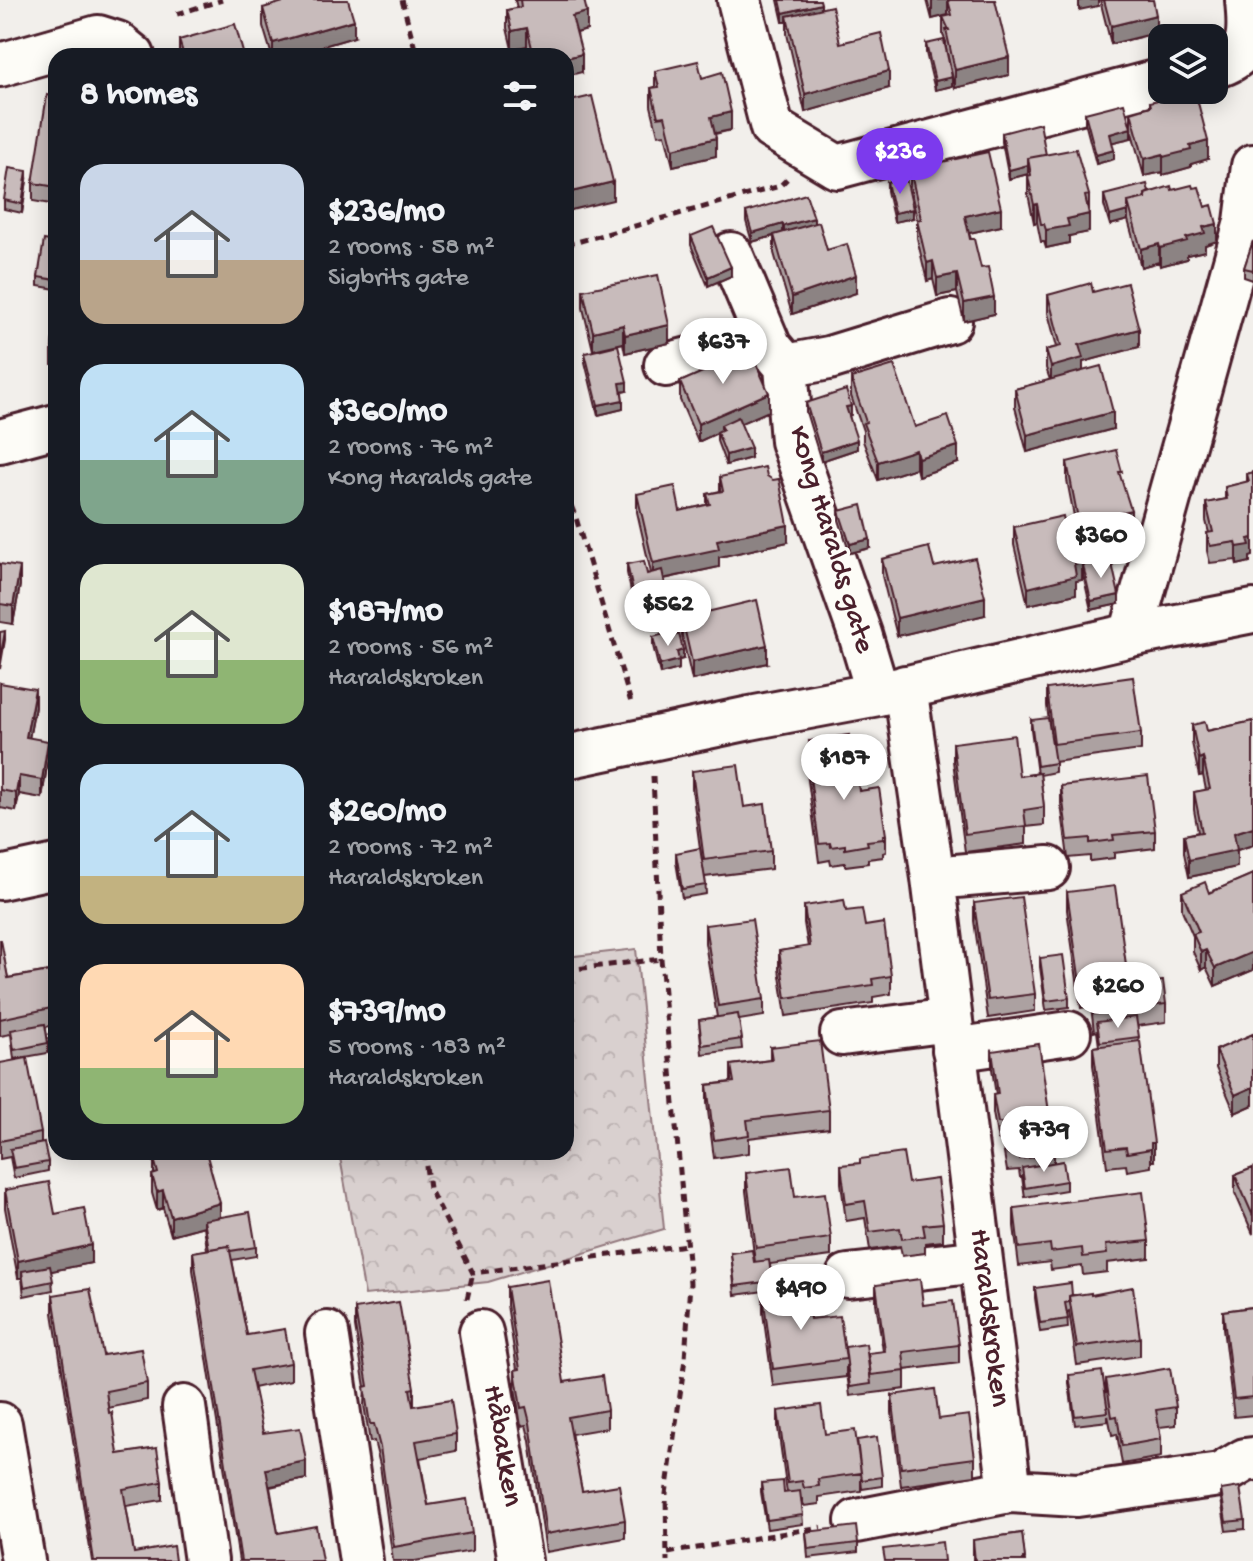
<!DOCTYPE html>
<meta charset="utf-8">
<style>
:root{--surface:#171b24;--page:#242831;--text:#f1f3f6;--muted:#9ea1a6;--accent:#7c3aed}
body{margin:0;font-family:"Gochi Hand",sans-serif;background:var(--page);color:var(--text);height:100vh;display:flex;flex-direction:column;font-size:30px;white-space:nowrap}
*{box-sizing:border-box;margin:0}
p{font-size:26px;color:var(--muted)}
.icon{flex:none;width:44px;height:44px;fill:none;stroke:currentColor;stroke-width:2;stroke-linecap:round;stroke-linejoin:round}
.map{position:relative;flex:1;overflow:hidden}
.sheet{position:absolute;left:48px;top:48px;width:526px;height:1112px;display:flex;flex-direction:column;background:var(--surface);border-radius:24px;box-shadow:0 4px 20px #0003}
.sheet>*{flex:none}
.fabs{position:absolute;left:1148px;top:24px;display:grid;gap:16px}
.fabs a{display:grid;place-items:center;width:80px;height:80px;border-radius:16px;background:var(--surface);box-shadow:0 4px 20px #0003;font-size:40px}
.price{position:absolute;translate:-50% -68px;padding:0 18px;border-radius:28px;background:#fff;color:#222;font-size:26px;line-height:52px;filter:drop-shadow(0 2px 4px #0008)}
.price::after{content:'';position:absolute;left:50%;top:48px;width:24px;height:18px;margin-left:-12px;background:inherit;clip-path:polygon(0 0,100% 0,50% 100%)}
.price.current{background:var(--accent);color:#fff}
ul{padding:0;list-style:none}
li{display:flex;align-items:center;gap:24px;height:200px;padding:0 32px}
li span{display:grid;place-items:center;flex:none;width:224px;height:160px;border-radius:24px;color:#555}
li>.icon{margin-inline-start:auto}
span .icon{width:96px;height:96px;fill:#fffc;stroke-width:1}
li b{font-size:34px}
h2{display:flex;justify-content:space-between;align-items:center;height:96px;padding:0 32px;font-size:34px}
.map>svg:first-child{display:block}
</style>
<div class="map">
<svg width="1253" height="1561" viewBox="0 0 1253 1561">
<defs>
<pattern id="forest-crowns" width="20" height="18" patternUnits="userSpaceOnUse" patternTransform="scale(2)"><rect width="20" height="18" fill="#d9d0cf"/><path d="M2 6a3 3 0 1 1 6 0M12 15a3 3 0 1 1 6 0" fill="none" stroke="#bcb2b2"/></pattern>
</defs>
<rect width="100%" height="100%" fill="#f2efeb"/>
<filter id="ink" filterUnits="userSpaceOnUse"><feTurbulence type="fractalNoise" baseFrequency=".0125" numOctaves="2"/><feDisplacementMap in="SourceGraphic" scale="16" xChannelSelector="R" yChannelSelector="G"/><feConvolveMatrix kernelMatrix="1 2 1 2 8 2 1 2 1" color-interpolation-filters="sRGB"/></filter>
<g filter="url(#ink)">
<path fill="url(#forest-crowns)" stroke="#92787d" stroke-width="2" d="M636,949L664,1229L488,1282L365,1295L339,1152H566V957Z"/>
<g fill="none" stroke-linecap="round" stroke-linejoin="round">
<g stroke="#4a1f2b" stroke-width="48">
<path id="minor" d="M739,0L772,128L837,167L1162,80
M0,65L98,37L117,43L133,56
M1214,67C1253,56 1250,34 1247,0
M731,254L770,347L786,366L792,441L860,634L878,694
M666,365L739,346L770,347
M786,366L829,358L950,321
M0,441L56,426
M1131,635L1246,222L1253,166
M905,687L933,878L1010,1491L1077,1495L1220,1475L1245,1460L1253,1459
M566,757L750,718L878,694L1131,635L1253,611
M0,878L56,866
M933,878L1048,868
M842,1034L950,1020
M954,1050L1069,1033
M848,1276L981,1261
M481,1332L520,1561
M327,1333L361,1561
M184,1407L206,1561
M0,1424L23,1561
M857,1521L1010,1491"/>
</g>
<path stroke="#4a1f2b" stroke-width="5" stroke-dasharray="8 6" stroke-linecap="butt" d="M402,0L417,56
M177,14L222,0
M566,245L780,186L787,179
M566,493L576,518L632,706
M653,776L661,959L690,1283L685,1359L666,1494L667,1561
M566,970L661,959
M424,1152L429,1188L473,1273L686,1245
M467,1299L473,1273
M668,1553L821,1527"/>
<use href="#minor" stroke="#fdfcf7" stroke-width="42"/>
</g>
<path fill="#aca1a1" stroke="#4a1f2b" stroke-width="2" d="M515,0H584L587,30L577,33L582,72L566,56H530L527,46L512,49L507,28V10L517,8Z
M778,0H820L821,8L840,43L889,88L805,112L787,34V22H783Z
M927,0H995L1009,75L955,88L946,48V42L943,35V17L948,15L932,19Z
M1100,0H1153L1156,33L1111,44Z
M263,8L354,37L289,56H272L263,26Z
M179,40L244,56H179Z
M926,44L952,86L935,90L926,53Z
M655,71L702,78L731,130L715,134L716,156L673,166L665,134L658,135L651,106V88L655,87Z
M56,97V205L33,201V183Z
M1175,100L1208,159L1191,164V167L1163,175V172L1144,176L1131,129V112L1150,107V102Z
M1085,113L1131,138L1112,142L1114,159L1096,164L1085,122Z
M1002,133L1046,155L1089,195V232L1069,236V243L1046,248L1044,242H1041L1037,222L1034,223L1028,194V174L1009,179L1002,142Z
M910,169L1001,226L969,233L994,314L964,321L957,292L937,296L933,279L927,281L917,238V220L910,187Z
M27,180L22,213L4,209V200Z
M887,182L913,218L894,222L887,191Z
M1172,190L1205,207L1217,241L1205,245V251L1187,255V259L1160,266L1159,262L1141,267L1128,220L1110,225L1104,205V195Z
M746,212L814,224L827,250L856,293L792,314L774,253V236L752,242L746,221Z
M691,236L731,276L708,286L691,245Z
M1253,241V280L1244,277V268Z
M56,242V289L38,286V277Z
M583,290L669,343L625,353L623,343L593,350L583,308Z
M1093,292L1139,347L1083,362V371L1113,429L1027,452L1015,407V389L1050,380L1046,368V350L1057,347L1048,313V295Z
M56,313V365H52V347Z
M585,353L627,391L622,392L623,409L598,415L585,362Z
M699,359L725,363L769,411L740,423L751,458L726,465L717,441V433L698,442L680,400V382L699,374Z
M851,378L915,427L958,463L918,476L916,468L878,480L863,441V431L851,396Z
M806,403L851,415H849L857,449L821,461L806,412Z
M1067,462L1122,482L1131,528L1079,542L1067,480Z
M1253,472L1250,562L1237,565L1236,560L1210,563L1207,551V533H1209L1206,521V503L1225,499V487L1247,482V474Z
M720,477L788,542L719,557V567L664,579L667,602L635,609L627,573V564L647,574L651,573L637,512V494L680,511L707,505V494L720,491Z
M839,511L870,548L850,553L839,520Z
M1014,527L1082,580L1076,581V594L1028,605L1014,545Z
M882,559L934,567L985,615L897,636L882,576Z
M0,564L20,585L13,624L0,622Z
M1083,565L1119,604L1091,610L1083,574Z
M682,618L767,663L692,680L682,636Z
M653,637L683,659L679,660V669L660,674L653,646Z
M0,683L35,707L29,738L48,759L42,798L19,794L16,811L0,808Z
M1047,689L1141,733V750L1054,762L1047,706Z
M1031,720L1055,763V772L1040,775L1044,807V825L1026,827V844L965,852L953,761V743L1019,776L1037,774L1031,729Z
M1253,721V845L1237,850V867L1189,877L1184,853V835L1198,832L1194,810V792L1206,790L1203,775L1199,776L1192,743V725L1207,731Z
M809,741L851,749L859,791L886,835V852L883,853V857L868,859V863L845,866V863L831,865L830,860L819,862L807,773V755H810Z
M692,771L744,807L771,851V869L705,877L706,894L682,898L676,862V853L702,863L692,789Z
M1061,786L1155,831V848L1114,853V858L1090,861V856L1068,858L1061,804Z
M1253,874V970L1215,986L1206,967L1201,970L1193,952V936L1182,910V892L1209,893Z
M1067,892L1129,986L1166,1004V1022L1137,1026L1154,1161H1151V1167L1127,1171L1126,1165L1107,1167L1093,1065V1047L1099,1046L1097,1031L1094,1032L1091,1006L1081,1008L1067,910Z
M974,903L1035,994V1011L988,1018L974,921Z
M804,906L846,911L865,926L891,976V994L873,997V1003L786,1016L779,969V951L808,947L804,923Z
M705,925L764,999V1016L739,1020L742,1049L702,1054L699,1020L717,1017L705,943Z
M0,940L8,978L56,970V1025L45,1027L48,1043V1053L14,1059L11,1034L0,1036Z
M1040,958L1069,998V1007L1046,1010L1040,967Z
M1253,1034V1105L1235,1113L1216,1068V1050Z
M770,1047L829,1110V1128L749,1138V1153L714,1158L707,1103V1085L731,1082V1065L770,1060Z
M992,1051L1054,1146V1163L1066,1181V1190L1025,1197L1022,1177H1020L1019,1170L1007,1171L1002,1141H998L993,1113V1095H996L992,1069Z
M0,1063L41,1133V1143L48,1162V1171L14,1178L10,1157L0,1159Z
M154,1159L256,1247V1256L232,1260L247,1335L291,1363V1380L253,1388L263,1433L306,1479L270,1487L278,1533L322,1561H239L193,1270V1252L207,1250L204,1226L171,1235L163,1208L157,1210L152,1193V1175L154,1174Z
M841,1165L908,1183L943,1223V1241L925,1243V1253L902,1256L900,1246L870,1250L865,1218L846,1221L841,1183Z
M1253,1168V1234L1235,1193V1175Z
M746,1173L795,1197L831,1238V1256L770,1264L772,1290L735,1295L731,1253L755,1262L746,1191Z
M5,1190L55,1214L91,1263L51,1271L53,1290L24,1296L22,1278H18L5,1208Z
M1014,1208L1149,1241V1258L1107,1263V1272L1083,1275L1082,1266L1051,1270L1050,1262L1019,1266L1014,1226Z
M876,1285L923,1305L959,1345V1363L905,1370V1389L850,1396L846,1365V1377L773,1386L763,1313V1295L845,1350L868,1361L883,1351L876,1303Z
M507,1287L564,1382L607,1410V1428L571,1434L582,1491L625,1520V1538L546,1552L530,1441L526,1425L521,1426L515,1388V1370L517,1369L507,1305Z
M1035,1288L1072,1295H1091L1140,1338V1356L1077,1365L1069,1311L1067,1312L1068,1328L1040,1332L1035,1298Z
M53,1295L103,1355L147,1383V1400L108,1408L118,1454L162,1482V1500L126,1506L134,1553L175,1561H92L53,1313Z
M1253,1307V1415L1234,1417L1223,1328V1311Z
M355,1309L414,1388V1406L456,1434V1451L420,1458L428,1505L472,1533V1551L415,1561H393L380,1465L374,1441L370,1442L364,1405L365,1387L355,1327Z
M1069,1375L1106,1392V1379L1176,1407V1425L1159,1427L1161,1439V1457L1122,1464L1117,1434L1112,1435L1108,1415V1421L1075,1425L1069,1384Z
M892,1395L975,1458V1476L901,1486L892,1413Z
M778,1411L825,1434L857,1441L882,1477V1486L862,1489L861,1478V1491L819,1497V1504L804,1506L802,1499H801L803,1524L767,1529L761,1492V1483L784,1493H787L778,1428Z
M1221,1490L1245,1520V1529L1226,1531L1221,1499Z
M806,1532L858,1543V1552L808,1558Z
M1022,1533L1025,1561H973V1540Z"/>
<path fill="#8c8383" stroke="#4a1f2b" stroke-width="2" d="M935,0H948V15L932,19V1Z
M1084,0H1098V6L1079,10V1Z
M821,4V13L787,16V22H783V13Z
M587,12V30L572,34V16Z
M1156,15V33L1111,44V26Z
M354,20V37L289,56H273V43Z
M527,28V46L512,49V31Z
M582,54V72L566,76V58Z
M1009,57V75L955,88V70Z
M889,71V88L805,112V94Z
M952,77V86L935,90V81Z
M731,112V130L711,134V117Z
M1131,128V138L1110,143V134Z
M716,138V156L673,166V149Z
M1208,141V159L1191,164V167L1163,175V157L1190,146Z
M1114,150V159L1096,164V155Z
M1163,154V172L1144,176V159Z
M1028,165V174L1009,179V170Z
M27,171V180L22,213V204Z
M613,182V200L567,211V193Z
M1037,204V222L1034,223V205Z
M1001,208V226L965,234V216Z
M913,209V218L894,222V213Z
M1128,211V220L1110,225V216Z
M1089,214V232L1069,236V243L1046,248V230L1067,219Z
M814,218V227L784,236V226Z
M783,224V233L752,242V233Z
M1217,224V241L1205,245V251L1187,255V259L1160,266V248L1186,238L1203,227Z
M1159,244V262L1141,267V249Z
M933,261V279L927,281V263Z
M731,267V276L708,286V277Z
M957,274V292L937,296V278Z
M856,275V293L792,314V297Z
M994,297V314L964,321V303Z
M623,325V343L593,350V332Z
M669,325V343L625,353V335Z
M1139,329V347L1083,362V376L1051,385V367L1079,345Z
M627,382V391L620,392V383Z
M769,393V411L723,431L721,425V431L698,442V424Z
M623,400V409L598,415V405Z
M851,406V415L846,416V407Z
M1113,412V429L1027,452V435Z
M857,440V449L821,461V452Z
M958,446V463L918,476V458Z
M751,448V458L726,465V455Z
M916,450V468L878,480V462Z
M1131,510V528L1079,542V524Z
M788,525V542L719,557V567L653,581V563L717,540Z
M1253,538V556L1250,557V562L1237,565V547L1248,539Z
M870,539V548L850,553V544Z
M1082,562V580L1076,581V594L1028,605V588L1074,564Z
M20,567V585L13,624V606Z
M667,593V602L635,609V600Z
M1119,595V604L1091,610V601Z
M985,597V615L897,636V618Z
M5,631V640L0,669V660Z
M767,645V663L692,680V662Z
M683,650V659L679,660V669L660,674V665L677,652Z
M35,689V707L26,755V737Z
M48,741V759L42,798V780Z
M1203,757V775L1199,776V759Z
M19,776V794L16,811V793Z
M1253,827V845L1237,850V867L1189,877V860L1234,833Z
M1206,950V967L1201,970V952Z
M1253,952V970L1215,986V968Z
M1253,1087V1105L1235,1113V1095Z
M1151,1143H1154V1161H1151Z
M163,1190V1208L157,1210V1192Z
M220,1203V1221L204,1220V1226L171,1235V1217Z
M91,1245V1263L23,1277L22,1271V1278H18V1261Z
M306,1461V1479L266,1487V1469Z"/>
<path fill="#c8bbbb" stroke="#4a1f2b" stroke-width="2" d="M290,0H348L354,20L273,43L263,8Z
M520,0H584L587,12L572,16L582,54L566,58V56H534L527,28L512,31L507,10L521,7Z
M780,0H820L821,4L783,13Z
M948,0H995L1009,57L955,70L946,30H949L943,17L952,15Z
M1104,0H1153L1156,15L1111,26Z
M832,6L840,43L881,33L889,71L805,94L787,16Z
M235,24L244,56H184L179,40Z
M944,40L952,77L935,81L926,44Z
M698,61L702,78L722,72L731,112L711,117L716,138L673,149L665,116L658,117L651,88L659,87L655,71Z
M47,95L56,97V187L33,183Z
M1196,95L1208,141L1190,146L1191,150L1163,157V154L1144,159L1131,112L1151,106L1150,102L1174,96L1175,100Z
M592,96L613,182L567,193L566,102Z
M1124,103L1131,128L1110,134L1114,150L1096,155L1085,113Z
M1040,123L1046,155L1028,158V165L1009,170L1002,133Z
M1076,149L1089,195L1085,196L1089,214L1067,219L1069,226L1046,230L1044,224H1041L1037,204L1034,205L1028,176L1031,175L1028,158Z
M988,152L1001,208L965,216L970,239H974L981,268L988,267L994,297L964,303L957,274L937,278L933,261L927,263L917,220L921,219L910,169Z
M9,168L27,171L22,204L4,200Z
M906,178L913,209L894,213L887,182Z
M1147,184L1149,192L1145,194V198L1128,202V211L1110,216L1104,195Z
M1192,185L1193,188L1199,187L1205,207L1212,205L1217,224L1203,227L1205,233L1186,238L1187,241L1160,248L1159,244L1141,249L1128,202L1146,198L1145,194L1171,186L1172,190Z
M806,194L814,218L784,226L783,224L752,233L746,212Z
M819,222L827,250L847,244L856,275L792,297L774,235Z
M713,227L731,267L708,277L691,236Z
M44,240L56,242V280L38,277Z
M1253,241V270L1244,268Z
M658,275L669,325L625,335L623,325L593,332L583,290Z
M1091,283L1093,292L1127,283L1139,329L1079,345L1083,358L1051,367L1046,350L1061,346L1048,295Z
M56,313V347H52Z
M618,345L627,382L620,383L623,400L598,405L585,353Z
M720,350L725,363L751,352L769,393L698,424L680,382L705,371L699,359Z
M894,365L915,427L948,416L958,446L918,458L916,450L878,462L863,423L866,422L851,378Z
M1101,366L1113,412L1027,435L1015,389Z
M846,390L851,406L846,407L857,440L821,452L806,403Z
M738,417L751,448L726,455L717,432L723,429L721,425Z
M1116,450L1122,472H1119L1131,510L1079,524L1067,462Z
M765,467L767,476L773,480L779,479L788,525L717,540L719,549L653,563L637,494L675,486L680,511L710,504L707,494L723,491L720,477Z
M1253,472V538L1248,539L1250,545L1237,547L1236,542L1210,546L1207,533L1213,532L1206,503L1227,499L1225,487L1249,481L1247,474Z
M862,505L870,539L850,544L839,511Z
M1063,516L1069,546L1078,544L1082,562L1074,564L1076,576L1028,588L1014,527Z
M929,547L934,567L975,558L985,597L897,618L882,559Z
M1111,559L1119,595L1091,601L1083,565Z
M644,561L647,574L662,570L667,593L635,600L627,564Z
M0,564L20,567L13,606L0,604Z
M757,600L767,645L692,662L682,618Z
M5,631L0,660V632Z
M672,632L673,636L679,634L683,650L677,652L679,660L660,665L653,637Z
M1133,677L1141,733L1054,744L1047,689Z
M0,683L35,689L26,737L48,741L42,780L19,776L16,793L0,790Z
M1048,718L1055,763L1037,766L1031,720Z
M1253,721V827L1234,833L1237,850L1189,860L1184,835L1202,832L1194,792L1210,789L1203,757L1199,759L1192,725L1205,722L1207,731Z
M849,735L851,749L811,755L809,741Z
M1014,735L1019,776L1040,773L1044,807L1024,810L1026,826L965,834L953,743Z
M853,749L859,791L879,788L886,835H883V839L867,841L868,845L845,849V845L831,847L830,843L819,844L807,755Z
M738,765L744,807L765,804L771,851L704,860L692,771Z
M1148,776L1155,831L1113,835L1114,840L1090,843V838L1068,840L1061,786Z
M700,848L706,885L682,889L676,853Z
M1253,874V952L1215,968L1206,950L1201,952L1193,934L1199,932L1182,892L1205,882L1209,893Z
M1115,886L1129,986L1163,981L1166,1004L1094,1014L1091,988L1081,990L1067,892Z
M1021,897L1035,994L988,1000L974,903Z
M844,900L846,911L862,909L865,926L884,923L891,976L872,979L873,985L786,998L779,951L810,946L804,906Z
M752,919L764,999L718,1006L705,925Z
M0,940H1L8,978L56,970V1007L0,1019Z
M1063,955L1069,998L1046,1001L1040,958Z
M738,1014L742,1039L702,1045L699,1020Z
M1136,1017L1139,1037L1100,1042L1097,1022Z
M45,1024L48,1043L14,1050L11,1030Z
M1253,1034V1087L1235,1095L1216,1050Z
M820,1041L829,1110L747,1120L749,1135L714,1140L707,1085L734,1082L731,1065L772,1060L770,1047Z
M1140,1041L1154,1143H1151V1149L1127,1153L1126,1147L1107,1149L1093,1047Z
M1039,1044L1054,1146L1050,1147L1051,1155L1020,1159L1019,1156L1029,1154L1028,1150L1007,1154L1002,1123H998L993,1095L998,1094L992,1051Z
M27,1058L41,1133L0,1141V1063Z
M44,1143L48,1162L14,1168L10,1149Z
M178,1152H206L220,1203L171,1217L163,1190L157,1192L152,1175L158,1173L154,1159Z
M903,1153L908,1183L937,1179L943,1223L923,1225L925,1236L902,1239L900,1228L870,1232L865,1201L846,1204L841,1165L860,1163V1159Z
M1063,1161L1066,1181L1025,1188L1022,1168Z
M791,1167L795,1197L825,1193L831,1238L756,1248L746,1173Z
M1253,1168V1216L1235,1175Z
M49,1182L55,1214L84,1208L91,1245L18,1261L5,1190Z
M1143,1192L1149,1241L1106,1245L1107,1254L1083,1257L1082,1248L1051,1252L1050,1244L1019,1248L1014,1208Z
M250,1212L256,1247L230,1251L229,1246L209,1249L204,1220Z
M229,1246L247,1335L285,1329L291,1363L250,1370L263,1433L300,1428L306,1461L266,1469L278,1533L316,1526L322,1561H241L193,1252Z
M752,1250L754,1262L769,1260L772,1281L735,1286L731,1253Z
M50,1266L53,1281L24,1287L22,1271Z
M920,1279L923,1305L953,1301L959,1345L903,1352L905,1371L871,1375L868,1353L885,1351L876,1285Z
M548,1280L564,1382L602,1376L607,1410L568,1417L582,1491L619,1485L625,1520L546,1534L530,1423L526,1407L521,1408L515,1370L520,1369L507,1287Z
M1071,1283L1072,1295L1069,1296V1302L1065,1303L1068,1319L1040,1323L1035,1288Z
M1133,1287L1140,1338L1077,1347L1069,1296L1091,1293V1295Z
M90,1289L103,1355L141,1349L147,1383L106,1391L109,1413L112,1412L118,1454L157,1448L162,1482L123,1489L134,1553L173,1546L175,1561H94L53,1295Z
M806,1290L810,1319L840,1316L846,1359L773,1369L763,1295Z
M399,1302L414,1388L410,1389L413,1406L451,1400L456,1434L416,1441L428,1505L467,1499L472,1533L394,1547L380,1447L374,1424H370L364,1387L368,1386L355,1309Z
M1253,1307V1397L1234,1399L1223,1311Z
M866,1344L871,1384L850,1387L845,1347Z
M1170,1368L1176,1407L1156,1410L1161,1439L1122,1446L1117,1416L1112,1417L1106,1379Z
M1102,1371L1108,1412L1075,1416L1069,1375Z
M935,1389L939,1419L969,1415L975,1458L901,1468L892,1395Z
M821,1405L825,1434L855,1430L861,1473L818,1479L819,1486L804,1488L802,1481L788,1483L778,1411Z
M877,1437L882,1477L862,1480L857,1440Z
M783,1481L784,1493L800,1491L803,1515L767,1520L761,1483Z
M1240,1487L1245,1520L1226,1522L1221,1490Z
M856,1526L858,1543L808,1549L806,1532Z
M1022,1533L1025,1558H1023V1561H975L973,1540Z
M942,1542L944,1561H885L883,1549Z"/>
</g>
<g text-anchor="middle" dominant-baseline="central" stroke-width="7" stroke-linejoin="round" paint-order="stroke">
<g font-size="30" fill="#4a1f2b" stroke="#fdfcf7">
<text transform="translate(830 540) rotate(73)">Kong Haralds gate</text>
<text transform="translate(988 1318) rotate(83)">Haraldskroken</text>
<text transform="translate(501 1446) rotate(80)">Håbakken</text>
</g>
</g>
</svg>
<div class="fabs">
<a><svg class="icon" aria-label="layers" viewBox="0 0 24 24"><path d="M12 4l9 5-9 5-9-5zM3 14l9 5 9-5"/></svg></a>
</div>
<b class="price current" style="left:900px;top:196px">$236</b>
<b class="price" style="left:723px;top:386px">$637</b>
<b class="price" style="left:1101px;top:580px">$360</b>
<b class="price" style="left:668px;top:648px">$562</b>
<b class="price" style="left:844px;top:802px">$187</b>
<b class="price" style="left:1118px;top:1030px">$260</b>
<b class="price" style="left:1044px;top:1174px">$739</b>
<b class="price" style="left:801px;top:1332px">$490</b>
<section class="sheet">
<h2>8 homes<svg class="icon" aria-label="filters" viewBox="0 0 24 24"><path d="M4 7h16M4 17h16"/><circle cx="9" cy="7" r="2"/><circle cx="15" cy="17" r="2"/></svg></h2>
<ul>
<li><span style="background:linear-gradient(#c9d6e8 60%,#b9a48a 0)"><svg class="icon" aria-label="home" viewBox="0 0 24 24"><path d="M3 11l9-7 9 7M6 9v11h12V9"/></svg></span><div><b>$236/mo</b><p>2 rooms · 58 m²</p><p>Sigbrits gate</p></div></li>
<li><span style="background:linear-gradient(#bfe0f5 60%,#7fa58c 0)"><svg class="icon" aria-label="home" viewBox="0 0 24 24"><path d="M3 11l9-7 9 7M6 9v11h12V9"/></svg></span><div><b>$360/mo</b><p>2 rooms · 76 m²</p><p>Kong Haralds gate</p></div></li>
<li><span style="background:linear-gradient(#dfe7d0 60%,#8fb573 0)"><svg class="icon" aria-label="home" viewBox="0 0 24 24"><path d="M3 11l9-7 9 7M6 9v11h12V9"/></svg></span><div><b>$187/mo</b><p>2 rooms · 56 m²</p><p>Haraldskroken</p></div></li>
<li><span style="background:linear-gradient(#bfe0f5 70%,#c2b280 0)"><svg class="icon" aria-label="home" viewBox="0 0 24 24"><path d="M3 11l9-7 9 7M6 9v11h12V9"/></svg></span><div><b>$260/mo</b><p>2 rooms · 72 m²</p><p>Haraldskroken</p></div></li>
<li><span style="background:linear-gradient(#ffd9b3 65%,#8fb573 0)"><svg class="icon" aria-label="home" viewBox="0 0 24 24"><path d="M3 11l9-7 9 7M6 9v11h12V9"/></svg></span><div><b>$739/mo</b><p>5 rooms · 183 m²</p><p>Haraldskroken</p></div></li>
</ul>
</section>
</div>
